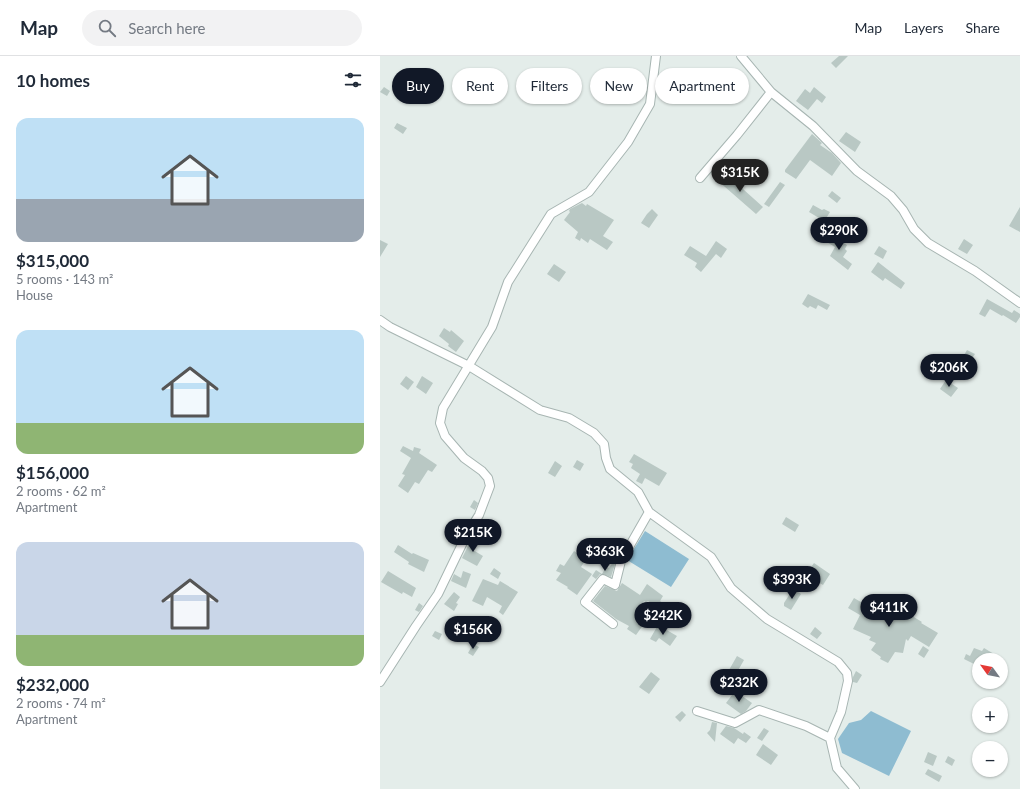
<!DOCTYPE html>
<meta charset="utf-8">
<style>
:root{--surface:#fff;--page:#f2f2f3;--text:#1f2937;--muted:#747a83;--line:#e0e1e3;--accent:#111827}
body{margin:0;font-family:Lato,sans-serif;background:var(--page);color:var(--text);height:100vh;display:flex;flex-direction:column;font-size:15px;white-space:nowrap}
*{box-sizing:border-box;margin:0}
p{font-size:13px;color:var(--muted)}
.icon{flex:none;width:22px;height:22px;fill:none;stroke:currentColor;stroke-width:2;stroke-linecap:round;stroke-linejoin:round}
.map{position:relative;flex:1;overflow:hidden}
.side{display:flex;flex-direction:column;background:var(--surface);width:380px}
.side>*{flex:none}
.guide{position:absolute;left:12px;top:12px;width:380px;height:36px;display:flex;gap:8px}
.needle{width:26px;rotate:303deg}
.buttons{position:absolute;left:592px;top:597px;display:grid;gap:8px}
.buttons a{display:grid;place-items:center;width:36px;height:36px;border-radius:50%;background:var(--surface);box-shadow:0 1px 3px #0004;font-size:20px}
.price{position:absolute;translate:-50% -34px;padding:0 9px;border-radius:14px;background:var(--accent);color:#fff;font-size:13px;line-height:26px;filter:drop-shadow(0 1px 2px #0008)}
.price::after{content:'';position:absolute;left:50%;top:24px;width:12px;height:9px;margin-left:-6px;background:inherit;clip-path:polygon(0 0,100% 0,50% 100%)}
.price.current{background:#222;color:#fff}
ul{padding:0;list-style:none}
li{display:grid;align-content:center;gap:8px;height:212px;padding:0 16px}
li span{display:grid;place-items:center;height:124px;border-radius:12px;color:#555}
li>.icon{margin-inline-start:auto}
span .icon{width:72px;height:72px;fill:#fffc;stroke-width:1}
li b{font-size:17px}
h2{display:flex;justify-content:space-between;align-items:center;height:48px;padding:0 16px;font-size:17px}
.pill{padding:0 14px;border-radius:18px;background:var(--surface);box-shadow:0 1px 3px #0004;font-size:14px;line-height:36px}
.pill.current{background:var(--accent);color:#fff}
header{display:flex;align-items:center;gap:24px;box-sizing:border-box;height:56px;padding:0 20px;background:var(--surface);border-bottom:1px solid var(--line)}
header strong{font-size:19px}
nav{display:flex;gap:22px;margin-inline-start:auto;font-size:14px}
.search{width:280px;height:36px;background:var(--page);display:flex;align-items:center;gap:10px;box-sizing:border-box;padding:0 14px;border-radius:22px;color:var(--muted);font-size:15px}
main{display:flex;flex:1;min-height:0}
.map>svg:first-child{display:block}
</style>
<header>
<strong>Map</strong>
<div class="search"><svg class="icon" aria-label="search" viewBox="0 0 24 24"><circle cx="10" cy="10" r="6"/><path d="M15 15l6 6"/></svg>Search here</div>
<nav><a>Map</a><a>Layers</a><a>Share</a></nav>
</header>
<main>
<section class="side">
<h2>10 homes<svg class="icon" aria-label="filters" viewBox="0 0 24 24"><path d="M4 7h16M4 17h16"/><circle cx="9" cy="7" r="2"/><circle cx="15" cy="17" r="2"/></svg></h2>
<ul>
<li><span style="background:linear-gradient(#bfe0f5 65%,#9aa5b1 0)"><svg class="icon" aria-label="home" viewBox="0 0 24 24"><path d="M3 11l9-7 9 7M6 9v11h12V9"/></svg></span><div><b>$315,000</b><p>5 rooms · 143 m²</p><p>House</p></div></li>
<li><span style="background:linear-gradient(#bfe0f5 75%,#8fb573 0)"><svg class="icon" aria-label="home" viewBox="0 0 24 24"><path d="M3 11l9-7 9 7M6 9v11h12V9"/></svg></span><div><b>$156,000</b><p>2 rooms · 62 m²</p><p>Apartment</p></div></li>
<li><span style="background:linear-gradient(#c9d6e8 75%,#8fb573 0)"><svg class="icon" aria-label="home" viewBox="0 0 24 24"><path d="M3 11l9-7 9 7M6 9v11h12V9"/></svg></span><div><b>$232,000</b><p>2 rooms · 74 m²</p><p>Apartment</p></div></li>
</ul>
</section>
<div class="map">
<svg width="640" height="733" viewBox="0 0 640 733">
<rect width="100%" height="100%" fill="#e4edea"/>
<path fill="#8ebcd1" d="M265,475L309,503L291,531L247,504Z
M491,655L531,675L509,720L462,697L458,683L469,667L481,664Z"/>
<path fill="#b9c8c4" d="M459,0H468L456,12L451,7Z
M4,31L10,35L7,40L0,36Z
M434,31L446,41L442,47L437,43L428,54L416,45L425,33L430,37Z
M17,67L27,72L23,78L14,72Z
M466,76L481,86L475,96L459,85Z
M432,78L442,87L440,89L452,97L461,107L452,120L430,104L416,123L405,116V114Z
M344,116L383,151L376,158L337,124Z
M400,126L405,129L389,151L384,148Z
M452,135L461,142L457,147L448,140Z
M202,147L206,150L207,148L234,164L223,180L233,186L227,194L210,183L208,187L201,182L200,185L195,182L198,176L184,164L190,156L189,155L190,153Z
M433,149L442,154L444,153L450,156L439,174L433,170L439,162L429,156Z
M640,151V176L629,170Z
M272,153L278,159L269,172L261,167L267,158Z
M449,178L467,189L465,193L467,195L463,201L472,208L468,214L450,200L455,191L445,185Z
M584,183L593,189L587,198L578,193Z
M0,184L8,188L0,201Z
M336,185L347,193L341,202L336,198L321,216L315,211L317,207L304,199L310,190L326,200Z
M499,190L507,195L503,203L494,198Z
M498,206L525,227L521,233L505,222L503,225L491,216Z
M174,208L186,216L179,226L167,218Z
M428,238L450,249L447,254L438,249L436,253L430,250L428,252L422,248Z
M607,243L632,257L634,254L640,258V261L636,267L623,259L622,260L610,253L605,261L599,258Z
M64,272L70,276L71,274L84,285L76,296L68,290L69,288L59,280Z
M587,294L595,298L590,305L583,301Z
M26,320L34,326L28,334L20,328Z
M42,320L53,327L46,338L36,331Z
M566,324L578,332L571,341L560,333Z
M23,390L33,395L34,391L41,393L39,397L57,409L52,416L48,414L39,428L35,426L28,437L18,430L25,419L22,418L31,402L20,395Z
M254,398L287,417L279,430L265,422L262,428L256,425L260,418L251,412L253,408L249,406Z
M197,404L204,408L200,415L193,411Z
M175,405L182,410L175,421L168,417Z
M94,444L98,447L95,454L90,451Z
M406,461L419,469L415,476L402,468Z
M92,482L99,486L93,494L103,500L97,510L82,502Z
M18,489L32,498L33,497L49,504L44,516L28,508L29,506L14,496Z
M194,495L206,503L201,511L212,518L197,539L187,532L188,531L176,524L181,517L176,515L180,508L184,510Z
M233,506L235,508L231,521L223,518H220L216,523L212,520L216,514L222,518L226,511L229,512Z
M434,507L450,518L443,529L436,525L435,527L425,520Z
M114,512L121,517L118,523L110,518Z
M8,515L36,532L32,541L23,536L22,538L1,526Z
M83,515L91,518L86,532L71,525L74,518L81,522Z
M103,523L118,529L120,525L138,536L123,559L119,556L122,550L107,541L103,550L92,545Z
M242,527L260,539L267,528L283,540L280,545L304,562L300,569L277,553L278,551L268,545L266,546L264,545L258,554L269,561L256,579L247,573L249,570L236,563L213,545L225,530L237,535Z
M413,533L421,538L411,554L404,550V547Z
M74,536L80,541L76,547L78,548L74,555L64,548Z
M474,542L486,549L490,542L500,548L498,552L509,556L514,547L520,550L519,552L542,566L541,567L558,577L549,591L531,580L528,585L526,583L523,597L515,596L508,607L500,603L501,601L491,594L496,587L489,584L491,581L473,573L480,559L468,552Z
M39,547L43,550L39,556L35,554Z
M86,567L103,577L96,588L79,578Z
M278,569L297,580L290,590L279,582L276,586L270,583Z
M435,571L442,577L437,583L430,578Z
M55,575L62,578L59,584L52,580Z
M93,588L99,591L93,600L88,597Z
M543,590L549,594L544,602L538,598Z
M594,592L602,595L604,592L614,598L611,604L596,603L594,608L584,603L586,598L590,600Z
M357,600L364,604L356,618L349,614Z
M476,615L482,619L477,627L473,626V621Z
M271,616L280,623L269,638L259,631Z
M355,635L372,647L366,655L361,658L346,647Z
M302,655L306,659L300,666L295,661Z
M332,666L337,667L335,686L327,677L330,674Z
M346,670L354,672L363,678L364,676L371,681L366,687L358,682L354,688L340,678Z
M384,672L389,675L382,685L377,682Z
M383,688L398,699L391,709L376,699Z
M548,696L557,700L553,710L544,706Z
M568,700L575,704L572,710L565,706Z
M548,713L562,720L559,726L545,718Z"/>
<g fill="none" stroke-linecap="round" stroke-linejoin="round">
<g stroke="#a7b5b2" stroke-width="10">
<path id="minor" d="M361,0L391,36L433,70L477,115L511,140L523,154L534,173L548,187L595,215L640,247
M320,122L357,79L391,36
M0,264L10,271L89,310L160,354L189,362L214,377L224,388L226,402L230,413L258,436L269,456L331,501L351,532L387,563L458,606L467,617L468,625L461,656L450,682L457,712L475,733
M233,568L205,546L223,523L235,529L241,505L269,456
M0,626L36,570L58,538L86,480L99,459L110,430L108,422L102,415L84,402L65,380L60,367L63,352L112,271L128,226L171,158L209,136L248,86L270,48L276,0
M317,655L355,667L379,654L426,670L450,682"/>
</g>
<use href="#minor" stroke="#fff" stroke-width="8"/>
</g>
</svg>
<div class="buttons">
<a><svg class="needle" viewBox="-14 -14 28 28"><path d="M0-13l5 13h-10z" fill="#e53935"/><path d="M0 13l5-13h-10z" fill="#747a83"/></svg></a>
<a>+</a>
<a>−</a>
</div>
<b class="price current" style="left:360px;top:137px">$315K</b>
<b class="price" style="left:459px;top:195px">$290K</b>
<b class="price" style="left:569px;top:332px">$206K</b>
<b class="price" style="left:93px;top:497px">$215K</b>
<b class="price" style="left:225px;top:516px">$363K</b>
<b class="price" style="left:412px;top:544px">$393K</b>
<b class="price" style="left:509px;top:572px">$411K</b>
<b class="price" style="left:283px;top:580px">$242K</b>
<b class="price" style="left:93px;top:594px">$156K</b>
<b class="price" style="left:359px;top:647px">$232K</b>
<div class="guide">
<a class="pill current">Buy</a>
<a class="pill">Rent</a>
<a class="pill">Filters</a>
<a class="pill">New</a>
<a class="pill">Apartment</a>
</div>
</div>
</main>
